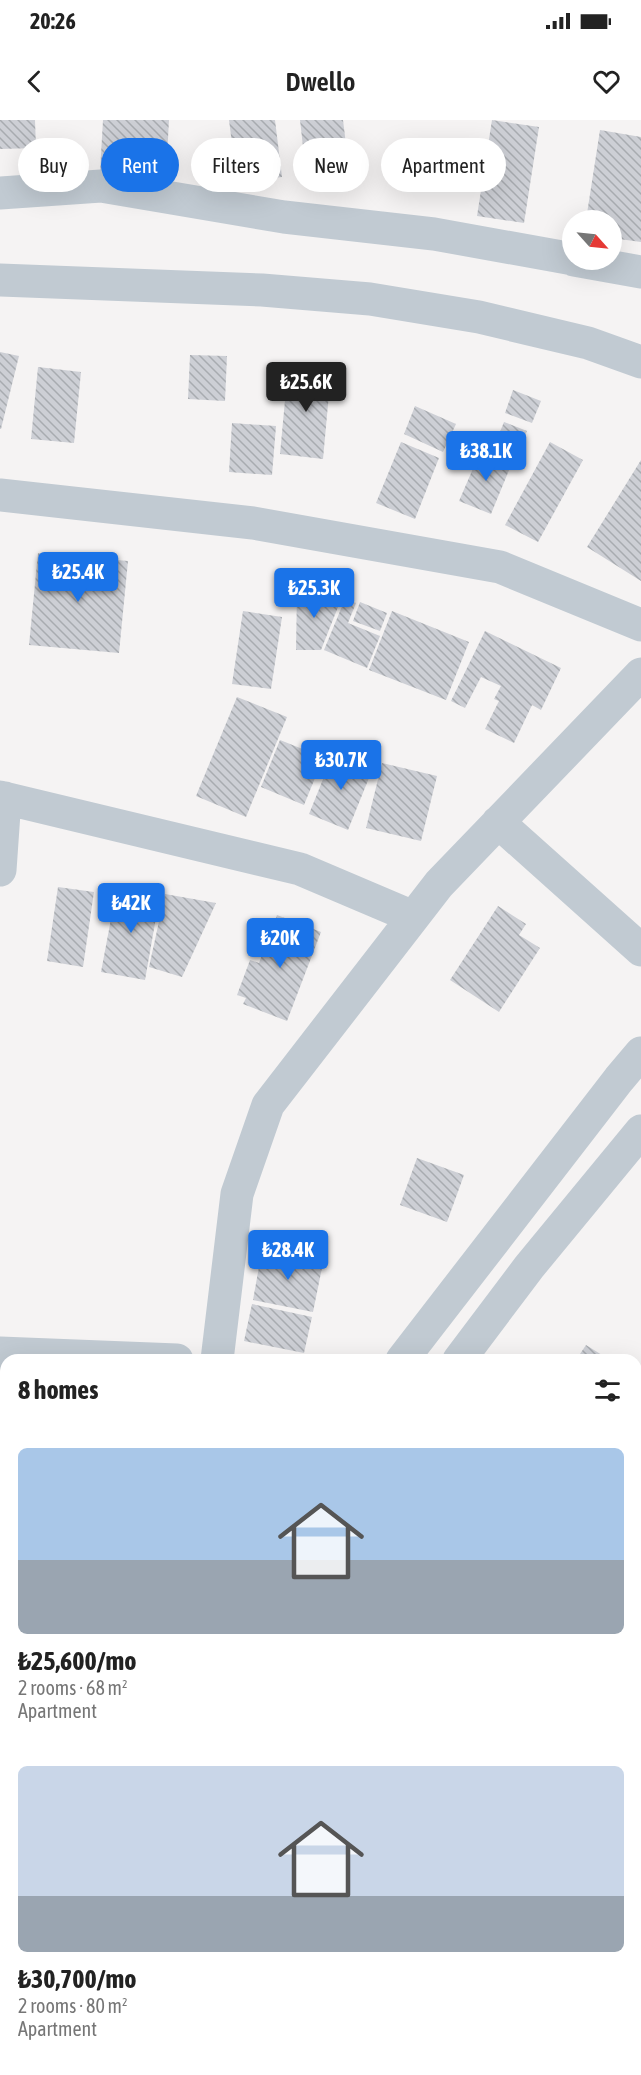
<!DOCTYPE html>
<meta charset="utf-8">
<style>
:root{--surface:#fff;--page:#f6f6f6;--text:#222;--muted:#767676;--accent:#1a73e8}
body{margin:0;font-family:"Asap Condensed",sans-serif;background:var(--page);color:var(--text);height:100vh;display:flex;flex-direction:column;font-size:22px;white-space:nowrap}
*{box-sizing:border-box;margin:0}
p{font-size:20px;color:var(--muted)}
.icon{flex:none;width:33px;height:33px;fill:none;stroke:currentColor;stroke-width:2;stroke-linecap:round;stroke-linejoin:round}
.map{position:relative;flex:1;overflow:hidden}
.panel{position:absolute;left:0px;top:1234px;width:642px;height:722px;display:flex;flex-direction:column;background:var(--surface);border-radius:18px 18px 0 0;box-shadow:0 6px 24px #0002}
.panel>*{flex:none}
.banner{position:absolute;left:18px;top:18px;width:606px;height:54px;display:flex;gap:12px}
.needle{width:39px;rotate:117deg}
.tools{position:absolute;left:562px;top:90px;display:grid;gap:12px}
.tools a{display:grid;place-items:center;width:60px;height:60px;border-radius:50%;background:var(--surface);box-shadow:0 6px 24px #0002;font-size:30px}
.price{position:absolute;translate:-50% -51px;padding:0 14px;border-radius:6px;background:var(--accent);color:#fff;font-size:20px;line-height:39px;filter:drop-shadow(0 2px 3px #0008)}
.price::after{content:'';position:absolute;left:50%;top:36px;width:18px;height:14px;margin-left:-9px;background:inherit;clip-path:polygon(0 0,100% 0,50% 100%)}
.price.active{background:#222;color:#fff}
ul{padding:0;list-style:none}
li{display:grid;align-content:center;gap:12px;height:318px;padding:0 18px}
li span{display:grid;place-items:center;height:186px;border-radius:9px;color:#555}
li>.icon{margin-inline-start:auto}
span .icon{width:108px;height:108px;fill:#fffc;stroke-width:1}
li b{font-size:26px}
h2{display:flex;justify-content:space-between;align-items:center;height:72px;padding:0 18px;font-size:26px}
.tag{padding:0 21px;border-radius:27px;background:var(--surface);box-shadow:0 6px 24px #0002;font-size:21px;line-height:54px}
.tag.active{background:var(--accent);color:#fff}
.status{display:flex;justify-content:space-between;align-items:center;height:42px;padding:0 30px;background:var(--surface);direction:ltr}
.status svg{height:16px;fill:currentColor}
header{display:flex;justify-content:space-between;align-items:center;height:78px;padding:0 18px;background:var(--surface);font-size:27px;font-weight:600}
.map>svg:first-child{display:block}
</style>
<div class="status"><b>20:26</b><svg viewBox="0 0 49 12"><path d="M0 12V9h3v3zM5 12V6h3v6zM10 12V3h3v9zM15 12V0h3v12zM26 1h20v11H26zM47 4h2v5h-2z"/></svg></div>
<header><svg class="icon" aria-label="back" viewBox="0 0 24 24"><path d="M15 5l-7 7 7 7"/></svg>Dwello<svg class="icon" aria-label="heart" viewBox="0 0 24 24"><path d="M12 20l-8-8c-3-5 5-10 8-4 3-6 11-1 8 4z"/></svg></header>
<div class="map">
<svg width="641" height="1955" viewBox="0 0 641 1955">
<defs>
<pattern id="building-back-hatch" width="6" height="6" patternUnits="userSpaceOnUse" patternTransform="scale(1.5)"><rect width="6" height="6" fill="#cdcfd5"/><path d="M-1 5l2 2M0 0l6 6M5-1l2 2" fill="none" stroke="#a8abb0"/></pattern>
</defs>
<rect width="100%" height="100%" fill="#f5f3f3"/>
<path fill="url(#building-back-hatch)" d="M0,0H35L36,28L0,29Z
M103,0H169L166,55L100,52Z
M229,0H275L282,57L237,63Z
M300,0H343L350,57L307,62Z
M492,0L539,7L524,103L477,96Z
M600,10L641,17V122L612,118V100H586Z
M0,232L19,236L1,309H0Z
M190,235L227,236L225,281L188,279Z
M38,247L81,252L74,323L31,319Z
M288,248L331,252L323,339L280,334Z
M513,270L541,281L532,303L505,293Z
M415,286L456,304L443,332L404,314Z
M504,302L527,311L518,333L495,324Z
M232,303L276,306L272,355L229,352Z
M401,322L439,338L415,399L376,383Z
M550,322L583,340L538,422L505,405Z
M481,330L512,343L491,394L459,381Z
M641,340V461L587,427Z
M38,433L128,441L119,533L29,525Z
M297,471L342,477L321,530H296Z
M345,479L356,483L348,503L380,516L367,548L324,530Z
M360,482L387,493L380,511L353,501Z
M243,491L282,497L271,569L232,564Z
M392,491L469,522L446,580L369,550Z
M485,511L561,548L541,590L532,585L514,623L485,609L499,581L494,579L501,566L481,557L465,588L451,581Z
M237,577L287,597L246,697L196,676Z
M280,620L305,630L308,623L326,631L304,685L261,667Z
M334,632L373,648L348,710L309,694Z
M382,643L437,656L421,721L366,708Z
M58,767L94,772L83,847L47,841Z
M117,767L160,775L145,860L101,852Z
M165,774L216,783L182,857L149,847Z
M498,786L526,804L519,815L540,828L499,892L450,860Z
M277,795L321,812L287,901L243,884L246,878L237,875L250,840L259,843Z
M417,1038L464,1055L447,1102L400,1085Z
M262,1130L323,1143L313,1192L253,1180Z
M252,1184L312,1197L304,1233L244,1221Z
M586,1225L610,1240H576Z
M636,1258L641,1261V1289L636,1297Z
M0,1271H6V1296L0,1295Z
M0,1364H6V1421H0Z
M636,1370L641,1374V1430L636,1426Z
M0,1425H6V1468H0Z
M0,1473H6V1523H0Z
M0,1528H6V1573L0,1572Z
M0,1580H6V1624H0Z
M307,1950H386L383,1955H305Z"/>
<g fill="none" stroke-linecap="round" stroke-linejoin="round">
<path stroke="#c1cad2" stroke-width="33" d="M0,73L101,66L284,97L434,114L573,139
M574,140L641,152
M0,160L262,170L370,179L479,197L588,223L641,242
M0,375L253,403L500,447L641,505
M0,677L300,749L413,797
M498,702L641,830
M0,750L5,678
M0,1233L177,1240
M217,1240L237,1074L268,985L439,764L641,554
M402,1240L619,959L641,933
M459,1240L529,1147L641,1011
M636,1548L641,1541
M0,1755L6,1757
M636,1861L641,1864
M47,1955L49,1950
M98,1955L100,1950
M439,1955L442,1950"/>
</g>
</svg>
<div class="tools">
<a><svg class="needle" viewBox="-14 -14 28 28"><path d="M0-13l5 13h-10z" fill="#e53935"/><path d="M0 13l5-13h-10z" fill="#767676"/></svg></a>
</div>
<b class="price active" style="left:306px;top:293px">₺25.6K</b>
<b class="price" style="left:486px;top:362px">₺38.1K</b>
<b class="price" style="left:78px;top:483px">₺25.4K</b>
<b class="price" style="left:314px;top:499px">₺25.3K</b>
<b class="price" style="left:341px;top:671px">₺30.7K</b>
<b class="price" style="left:131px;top:814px">₺42K</b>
<b class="price" style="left:280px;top:849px">₺20K</b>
<b class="price" style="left:288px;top:1161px">₺28.4K</b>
<div class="banner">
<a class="tag">Buy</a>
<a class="tag active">Rent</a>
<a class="tag">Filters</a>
<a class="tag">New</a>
<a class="tag">Apartment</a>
</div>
<section class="panel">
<h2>8 homes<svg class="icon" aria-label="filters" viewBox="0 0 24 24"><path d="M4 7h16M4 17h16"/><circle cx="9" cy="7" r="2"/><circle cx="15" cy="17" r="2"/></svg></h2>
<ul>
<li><span style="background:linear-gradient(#a9c7e8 60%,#9aa5b1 0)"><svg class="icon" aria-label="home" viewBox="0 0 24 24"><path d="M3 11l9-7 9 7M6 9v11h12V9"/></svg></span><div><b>₺25,600/mo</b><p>2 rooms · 68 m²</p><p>Apartment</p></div></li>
<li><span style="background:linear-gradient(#c9d6e8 70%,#9aa5b1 0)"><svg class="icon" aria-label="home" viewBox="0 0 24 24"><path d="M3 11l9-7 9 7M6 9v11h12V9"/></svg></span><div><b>₺30,700/mo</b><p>2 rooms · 80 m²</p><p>Apartment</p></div></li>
</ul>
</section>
</div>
